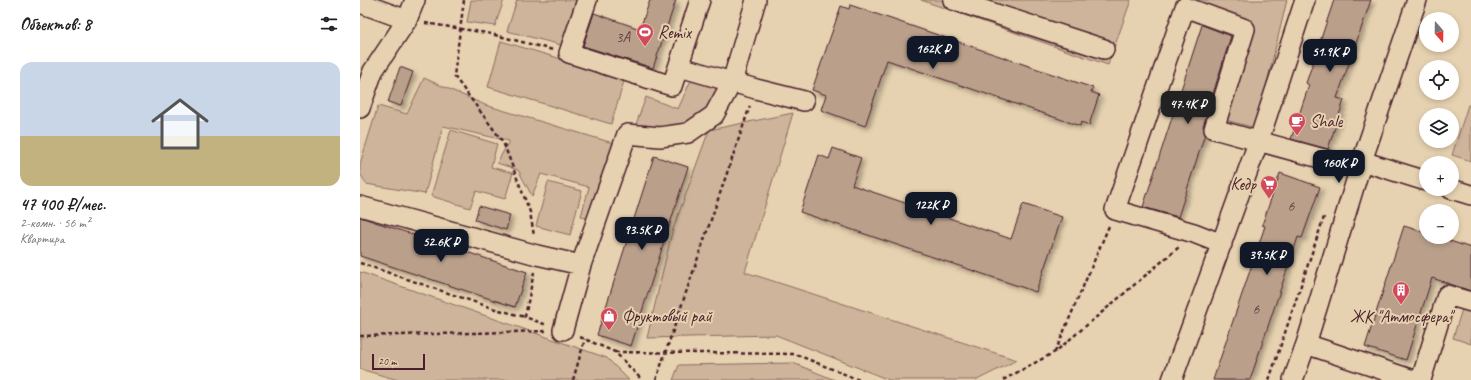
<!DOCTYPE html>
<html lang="ru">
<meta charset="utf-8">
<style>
:root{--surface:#fff;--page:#f2f2f2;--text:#202124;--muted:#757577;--line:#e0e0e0;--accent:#111827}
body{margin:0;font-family:Caveat,sans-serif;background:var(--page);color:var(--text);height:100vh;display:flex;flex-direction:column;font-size:15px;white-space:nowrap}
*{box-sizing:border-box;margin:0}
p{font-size:13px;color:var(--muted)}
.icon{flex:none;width:22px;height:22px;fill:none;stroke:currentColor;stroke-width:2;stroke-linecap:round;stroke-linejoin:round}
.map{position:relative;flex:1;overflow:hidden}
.side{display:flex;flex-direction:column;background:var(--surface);width:360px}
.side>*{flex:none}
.needle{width:26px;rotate:160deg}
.buttons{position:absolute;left:1059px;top:12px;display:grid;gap:8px}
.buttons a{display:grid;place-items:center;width:40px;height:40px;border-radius:50%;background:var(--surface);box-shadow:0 2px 6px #0003;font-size:20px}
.scale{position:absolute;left:12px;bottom:10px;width:53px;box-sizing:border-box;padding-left:4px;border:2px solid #4a1f2b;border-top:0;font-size:11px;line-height:14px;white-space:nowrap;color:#4a1f2b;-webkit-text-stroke:3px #e6d2b0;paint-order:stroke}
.price{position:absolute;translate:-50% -34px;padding:0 9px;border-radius:8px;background:var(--accent);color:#fff;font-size:13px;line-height:26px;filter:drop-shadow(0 1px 2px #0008)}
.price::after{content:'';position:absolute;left:50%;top:24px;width:12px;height:9px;margin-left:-6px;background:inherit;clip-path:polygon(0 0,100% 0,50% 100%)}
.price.current{background:#222;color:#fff}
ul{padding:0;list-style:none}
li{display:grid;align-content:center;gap:8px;height:212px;padding:0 20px}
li+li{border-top:1px solid var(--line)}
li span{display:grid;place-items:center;height:124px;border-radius:12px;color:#555}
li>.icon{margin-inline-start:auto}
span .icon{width:72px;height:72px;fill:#fffc;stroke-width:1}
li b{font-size:17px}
h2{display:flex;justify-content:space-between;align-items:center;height:48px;padding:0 20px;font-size:17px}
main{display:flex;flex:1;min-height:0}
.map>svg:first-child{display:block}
</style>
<main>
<section class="side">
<h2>Объектов: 8<svg class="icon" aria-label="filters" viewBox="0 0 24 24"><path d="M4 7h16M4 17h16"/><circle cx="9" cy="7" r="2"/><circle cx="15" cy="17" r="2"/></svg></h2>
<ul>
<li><span style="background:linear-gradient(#c9d6e8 60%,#c2b280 0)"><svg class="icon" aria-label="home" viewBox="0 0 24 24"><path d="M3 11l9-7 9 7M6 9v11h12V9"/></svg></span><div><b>47 400 ₽/мес.</b><p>2-комн. · 56 m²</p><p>Квартира</p></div></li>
</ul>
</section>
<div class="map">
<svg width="1111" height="380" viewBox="0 0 1111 380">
<defs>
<filter id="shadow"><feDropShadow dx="3.5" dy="3.5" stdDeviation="2" flood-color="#0004"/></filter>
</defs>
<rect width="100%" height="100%" fill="#e6d2b0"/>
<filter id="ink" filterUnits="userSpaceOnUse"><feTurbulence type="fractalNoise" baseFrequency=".025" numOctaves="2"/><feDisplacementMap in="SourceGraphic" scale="8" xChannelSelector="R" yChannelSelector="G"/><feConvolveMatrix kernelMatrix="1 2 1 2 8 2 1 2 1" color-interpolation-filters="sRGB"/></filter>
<g filter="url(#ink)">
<path fill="#cdb49a" stroke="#8c6a62" d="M111,0H144L135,26L107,22Z
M157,0H220L205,46L147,31Z
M561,0H771L748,65Z
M837,0H927L896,128L861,119L887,18Z
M141,41L265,78L251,124L128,87Z
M64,78L125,105L253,143L231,220L221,216L229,187L181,174L172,196L158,170L137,163L149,141L83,126L65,194L6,184L0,173V164L18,106L47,114Z
M331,80L361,89L350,109L326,126L301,131L275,127L286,97L318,109Z
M1108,105L1111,106V161L1092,155Z
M433,113L385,272L657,360L617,380H529L416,335L287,338L312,232L349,130Z
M91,130L137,144L131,167L153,173L145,199L116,191L110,208L71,196Z
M188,182L222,191L210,235L176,226Z
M0,272L247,358L269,380H38L0,369Z
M1102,309L1111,312V344L1093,338Z
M433,363L475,380H313L319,365Z"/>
<path fill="#baa08b" stroke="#4a1f2b" filter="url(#shadow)" d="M290,0H316L293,68L223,46L234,13L280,29Z
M974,0H1011L977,98L984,100L968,149L931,139L949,85L946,83Z
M490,5L733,88L731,92L739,95L729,125L721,122L720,126L527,60L505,126L461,110L466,95L452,90L481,6L489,9Z
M842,25L871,36L843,126L845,134L818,217L783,207Z
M40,67L53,72L41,106L28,102Z
M473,148L501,158L492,185L651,239L663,204L702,217L676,292L440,212L459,155L469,159Z
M294,156L328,167L271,346L237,335Z
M920,173L960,187L942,238L938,237L890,380H853L905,226L902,225Z
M119,206L150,215L146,230L115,220Z
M0,217L167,272L155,307L0,256Z
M1044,226L1066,233V237H1078L1111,248V291L1072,278L1046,360L1005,347Z"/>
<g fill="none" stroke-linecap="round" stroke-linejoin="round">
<g stroke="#4a1f2b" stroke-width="22">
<path id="minor" d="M227,0L209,53L312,86L340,0
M593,0L744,49
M0,3L47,20
M320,67L396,89L444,101
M0,108L13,71L47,20L55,0
M1002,161L1066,181
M1091,189L1111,195
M0,206L177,255L221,265L267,134L300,137L328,133L354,115L372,82L396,0
M862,244L834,233L755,210L825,7L885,29L854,129L1000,169
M203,330L221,265
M946,344L1053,380
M812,380L899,140L945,0
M933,380L946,344L1002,161L1057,0
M1061,380L1087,295L1111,302"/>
</g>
<path stroke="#4a1f2b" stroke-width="2.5" stroke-dasharray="4 3" stroke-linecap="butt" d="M104,0L94,76L143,142L170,212L174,236
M65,23L127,33L193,50
M0,263L132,308L165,317
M174,272L165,317L187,325
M0,336L187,331
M220,337L255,352L282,380
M255,352L435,354L499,380
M695,352L749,226
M213,380L225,339
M296,380L390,106
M643,380L695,352L819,247
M909,380L964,217"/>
<use href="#minor" stroke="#e6d2b0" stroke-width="19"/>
</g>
</g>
<defs>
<g id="stadium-pin" transform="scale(0.9)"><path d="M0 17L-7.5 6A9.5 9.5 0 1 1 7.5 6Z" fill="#d1495b" stroke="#e6d2b0"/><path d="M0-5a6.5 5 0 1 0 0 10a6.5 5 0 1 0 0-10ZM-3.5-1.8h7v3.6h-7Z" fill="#fff"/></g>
<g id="cafe-pin" transform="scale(0.9)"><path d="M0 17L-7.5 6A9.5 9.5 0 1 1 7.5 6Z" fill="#d1495b" stroke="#e6d2b0"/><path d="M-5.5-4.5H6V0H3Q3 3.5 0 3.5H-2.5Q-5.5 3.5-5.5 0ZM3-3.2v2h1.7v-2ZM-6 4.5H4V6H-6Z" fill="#fff"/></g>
<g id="supermarket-pin" transform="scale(0.9)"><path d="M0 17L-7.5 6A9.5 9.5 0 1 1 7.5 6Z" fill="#d1495b" stroke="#e6d2b0"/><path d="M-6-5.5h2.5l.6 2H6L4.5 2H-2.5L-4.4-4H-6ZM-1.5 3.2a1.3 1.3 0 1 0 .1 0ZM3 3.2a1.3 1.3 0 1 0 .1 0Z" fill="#fff"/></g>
<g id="building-pin" transform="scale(0.9)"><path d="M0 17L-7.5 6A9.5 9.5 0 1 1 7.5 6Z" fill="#d1495b" stroke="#e6d2b0"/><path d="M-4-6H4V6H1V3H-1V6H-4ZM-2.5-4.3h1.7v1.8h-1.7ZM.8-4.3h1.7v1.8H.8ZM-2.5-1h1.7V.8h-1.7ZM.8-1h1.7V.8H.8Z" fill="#fff"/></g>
<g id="shop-pin" transform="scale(0.9)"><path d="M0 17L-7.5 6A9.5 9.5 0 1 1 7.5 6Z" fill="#d1495b" stroke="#e6d2b0"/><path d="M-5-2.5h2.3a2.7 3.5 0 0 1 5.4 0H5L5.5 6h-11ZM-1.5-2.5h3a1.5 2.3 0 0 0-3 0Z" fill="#fff"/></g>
</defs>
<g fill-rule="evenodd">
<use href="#stadium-pin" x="285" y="32"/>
<use href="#cafe-pin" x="937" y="121"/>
<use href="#supermarket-pin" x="909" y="184"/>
<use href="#building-pin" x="1041" y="290"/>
<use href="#shop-pin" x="249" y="316"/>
</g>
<g text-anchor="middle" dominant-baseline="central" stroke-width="4" stroke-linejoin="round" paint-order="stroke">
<g font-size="15" fill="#663f43">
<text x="263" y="37">3А</text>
<text x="931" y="206">6</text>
<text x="896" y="309">6</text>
</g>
<g font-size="17" fill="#4a1f2b" stroke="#e6d2b0" text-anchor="start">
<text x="298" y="32">Remix</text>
<text x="950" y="121">Shale</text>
<text x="896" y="184" text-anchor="end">Кедр</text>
<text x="262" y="316">Фруктовый рай</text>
<text x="1041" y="316" text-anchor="middle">ЖК "Атмосфера"</text>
</g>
</g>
</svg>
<div class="buttons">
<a><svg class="needle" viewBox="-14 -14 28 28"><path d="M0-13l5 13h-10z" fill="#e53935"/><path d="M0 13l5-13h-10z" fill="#757577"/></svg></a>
<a><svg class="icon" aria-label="locate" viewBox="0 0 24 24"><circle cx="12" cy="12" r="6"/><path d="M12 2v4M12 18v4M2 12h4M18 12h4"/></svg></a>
<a><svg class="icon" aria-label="layers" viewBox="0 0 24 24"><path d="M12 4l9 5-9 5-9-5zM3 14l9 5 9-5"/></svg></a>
<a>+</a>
<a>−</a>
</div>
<div class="scale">20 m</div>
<b class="price" style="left:573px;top:70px">162K ₽</b>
<b class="price" style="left:970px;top:73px">51.9K ₽</b>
<b class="price current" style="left:828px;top:125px">47.4K ₽</b>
<b class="price" style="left:979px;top:184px">160K ₽</b>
<b class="price" style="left:571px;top:226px">122K ₽</b>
<b class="price" style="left:282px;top:251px">93.5K ₽</b>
<b class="price" style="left:81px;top:263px">52.6K ₽</b>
<b class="price" style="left:907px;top:276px">39.5K ₽</b>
</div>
</main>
